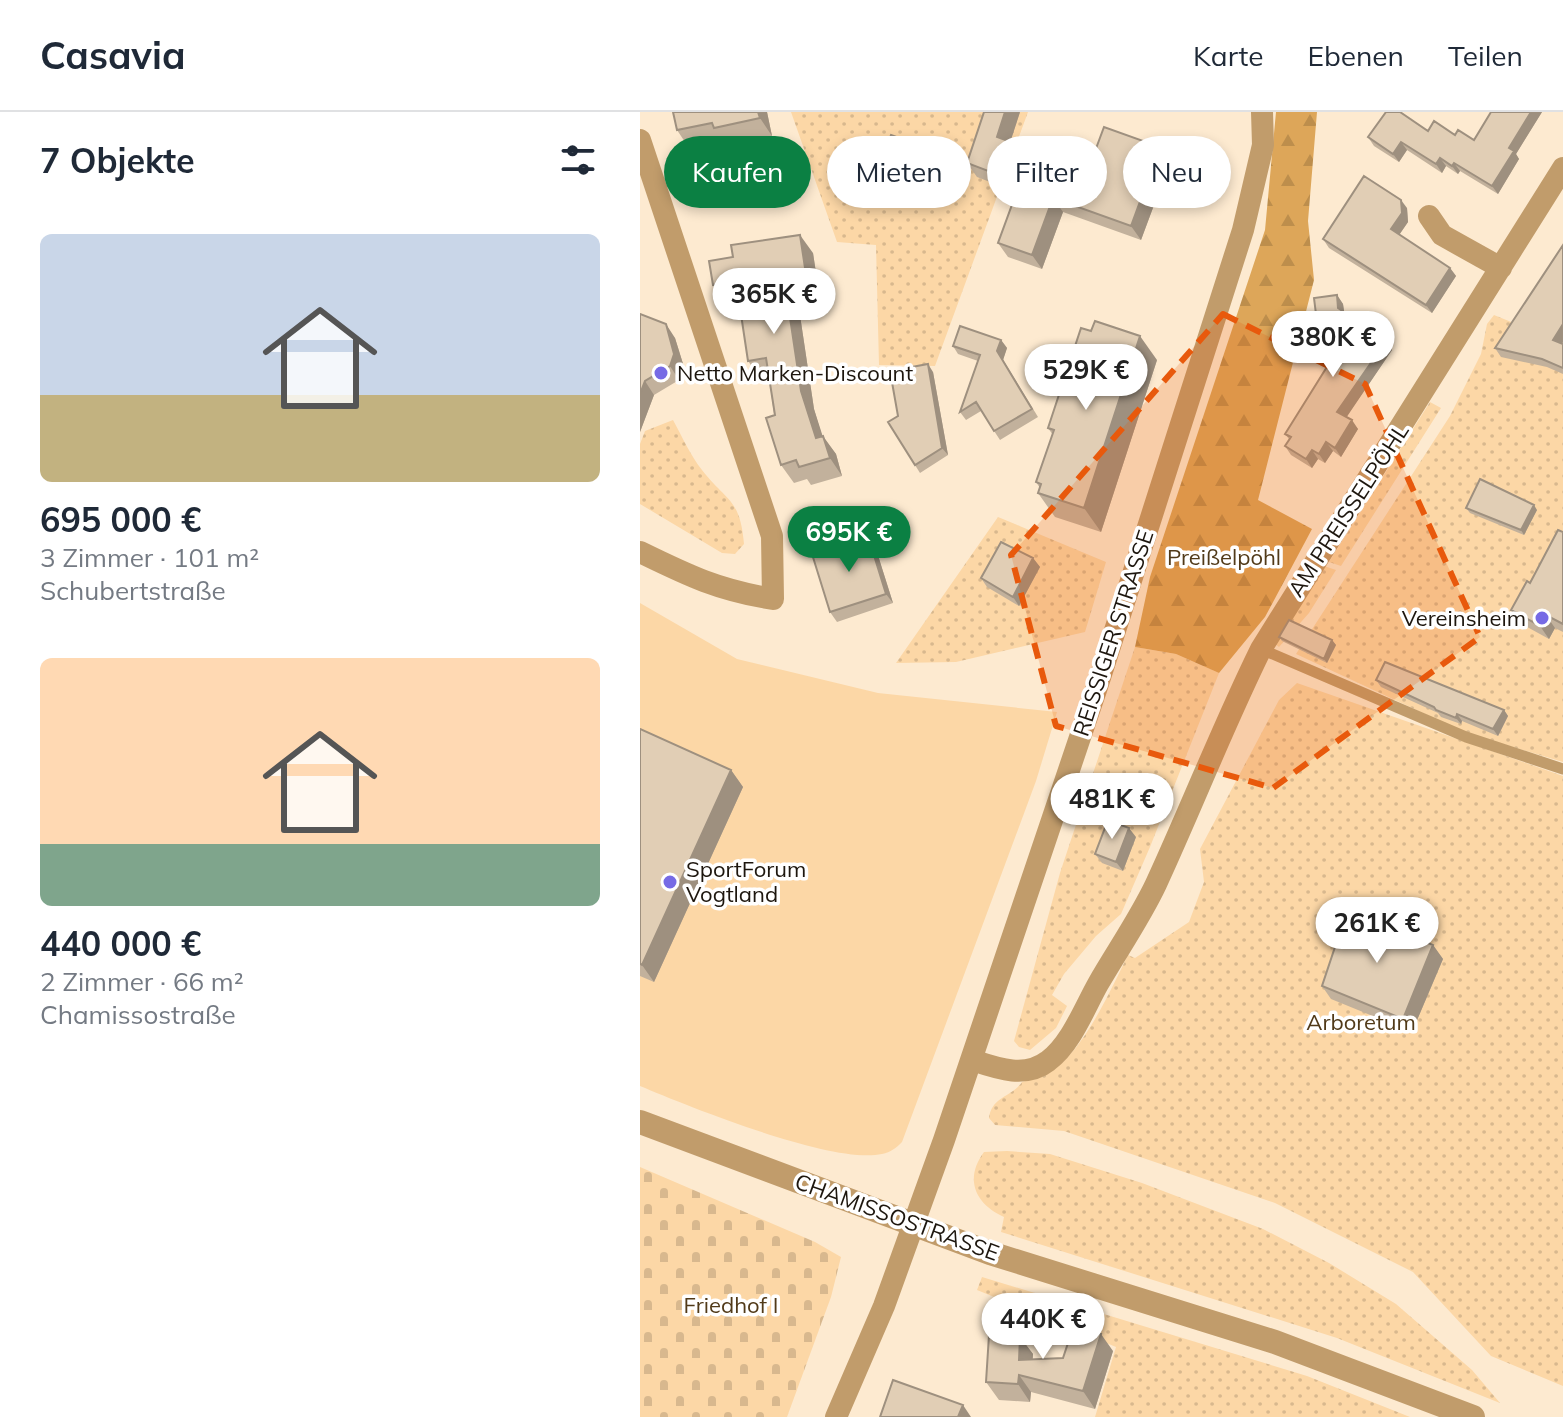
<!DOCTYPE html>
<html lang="de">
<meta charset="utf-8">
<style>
:root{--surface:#fff;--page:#f2f2f3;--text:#1f2937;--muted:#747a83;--line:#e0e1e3;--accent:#0b8043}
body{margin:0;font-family:Mulish,sans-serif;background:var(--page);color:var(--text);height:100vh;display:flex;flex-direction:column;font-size:30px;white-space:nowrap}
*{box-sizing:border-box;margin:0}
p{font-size:26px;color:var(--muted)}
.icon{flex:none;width:44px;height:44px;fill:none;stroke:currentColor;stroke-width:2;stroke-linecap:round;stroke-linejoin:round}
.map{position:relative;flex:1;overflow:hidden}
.side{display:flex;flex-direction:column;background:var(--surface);width:640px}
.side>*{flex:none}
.hud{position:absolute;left:24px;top:24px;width:760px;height:72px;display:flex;gap:16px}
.price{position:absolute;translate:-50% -68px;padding:0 18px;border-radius:28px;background:#fff;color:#222;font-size:26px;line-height:52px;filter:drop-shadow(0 2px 4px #0008)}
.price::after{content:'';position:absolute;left:50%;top:48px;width:24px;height:18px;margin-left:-12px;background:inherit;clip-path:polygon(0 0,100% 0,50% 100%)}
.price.selected{background:var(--accent);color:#fff}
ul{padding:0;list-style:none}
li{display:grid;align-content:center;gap:16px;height:424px;padding:0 40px}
li span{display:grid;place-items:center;height:248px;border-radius:12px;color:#555}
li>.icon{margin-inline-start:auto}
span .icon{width:144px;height:144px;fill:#fffc;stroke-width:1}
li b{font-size:34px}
h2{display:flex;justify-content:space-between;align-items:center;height:96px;padding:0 40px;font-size:34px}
.chip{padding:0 28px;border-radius:36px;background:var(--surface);box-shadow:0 4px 12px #0003;font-size:28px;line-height:72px}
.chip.selected{background:var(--accent);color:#fff}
header{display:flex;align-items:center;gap:48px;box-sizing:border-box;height:112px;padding:0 40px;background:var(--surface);border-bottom:2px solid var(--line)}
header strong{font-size:38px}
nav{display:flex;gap:44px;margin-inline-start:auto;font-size:28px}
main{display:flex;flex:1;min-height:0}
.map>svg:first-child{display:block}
</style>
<header>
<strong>Casavia</strong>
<nav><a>Karte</a><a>Ebenen</a><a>Teilen</a></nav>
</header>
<main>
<section class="side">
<h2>7 Objekte<svg class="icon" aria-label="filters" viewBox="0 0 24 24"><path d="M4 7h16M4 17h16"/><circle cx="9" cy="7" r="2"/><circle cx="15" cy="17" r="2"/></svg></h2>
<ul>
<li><span style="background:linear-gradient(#c9d6e8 65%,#c2b280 0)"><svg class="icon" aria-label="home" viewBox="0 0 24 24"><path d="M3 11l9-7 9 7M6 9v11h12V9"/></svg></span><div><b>695 000 €</b><p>3 Zimmer · 101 m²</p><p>Schubertstraße</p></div></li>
<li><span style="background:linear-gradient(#ffd9b3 75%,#7fa58c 0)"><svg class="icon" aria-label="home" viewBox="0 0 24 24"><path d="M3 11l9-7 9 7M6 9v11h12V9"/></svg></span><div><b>440 000 €</b><p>2 Zimmer · 66 m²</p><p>Chamissostraße</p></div></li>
</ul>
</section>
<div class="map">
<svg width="923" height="1305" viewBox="0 0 923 1305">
<defs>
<pattern id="grass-dots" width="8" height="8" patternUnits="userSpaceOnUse" patternTransform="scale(2)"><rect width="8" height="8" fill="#fcd7a6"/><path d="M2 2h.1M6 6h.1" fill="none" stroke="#d8b88e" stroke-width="1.8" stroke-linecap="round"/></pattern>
<pattern id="forest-firs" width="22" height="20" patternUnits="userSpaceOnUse" patternTransform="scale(2)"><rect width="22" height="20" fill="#dda659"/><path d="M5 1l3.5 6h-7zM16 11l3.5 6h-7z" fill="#bd8e4c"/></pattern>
<pattern id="cemetery-stones" width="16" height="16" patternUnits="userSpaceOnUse" patternTransform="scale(2)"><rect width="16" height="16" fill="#fcd7a6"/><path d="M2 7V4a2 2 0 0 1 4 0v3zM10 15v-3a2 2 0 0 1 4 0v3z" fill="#d8b88e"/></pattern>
</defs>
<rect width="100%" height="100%" fill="#fdead0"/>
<path fill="url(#grass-dots)" d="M151,0H388L295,254L239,253L236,133L197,130Z
M854,203L923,231V650L826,621L656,542L810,304L841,242L847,212Z
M790,290L801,296L701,454L689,450Z
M33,308C42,324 50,343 62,358C87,390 100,386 104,432L95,442L82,441L0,392V332L5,319Z
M358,405L466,450L445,520L316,550L256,551Z
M684,454L696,458L669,501L639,535L635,532Z
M495,535L536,542L579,561L510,735L481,802L456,824L424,862L412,883L427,894L416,916L390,938L379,935L374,929L420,761Z
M657,571L923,664V1274L851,1244L773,1160L635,1091L424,1019L355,1013L349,1006C352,984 371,986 382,970C388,968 395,968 401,965C440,949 470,879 488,843L495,846L549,810L564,770L560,737L639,588Z
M367,1039L410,1042L502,1071L623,1117L689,1151L756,1192L832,1258L860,1291L697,1226L361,1120L364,1105C335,1092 324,1067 344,1040Z
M342,1165L667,1264L770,1305H455L476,1235L337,1178Z"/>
<path fill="url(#forest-firs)" d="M636,0H677L668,109L674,168L618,388L672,417L625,505L579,561L536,542L495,535L510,465L625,118Z"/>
<path fill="url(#cemetery-stones)" d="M0,1055L175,1130L201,1145L191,1185L147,1305H0Z"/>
<path fill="#fcd7a6" d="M0,491L97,547L238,581L417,600L396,669L262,1030C256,1036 251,1040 242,1042C193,1053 50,995 0,974Z"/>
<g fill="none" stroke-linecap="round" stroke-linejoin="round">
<path stroke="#c19c6b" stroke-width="11" d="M621,537L826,625L923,657"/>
<path stroke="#c19c6b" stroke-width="22" d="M0,28L132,424L133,487C78,478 49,464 0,440
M789,104L802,123L861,156
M332,948C356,956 385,967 408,949C431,932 444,897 458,872C477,839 500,806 516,772C552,694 583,614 621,537L923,56
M196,1305L244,1194L304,1028L456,578L603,118L623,33L622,0"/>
<path stroke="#c19c6b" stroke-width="24" d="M0,1010L350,1141L635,1230L833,1305"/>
</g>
<path fill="#c2b19c" d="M33,0H127L132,24L86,34L82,29L49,36L37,18Z
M380,0L370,30L448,58L520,35L530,50L501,128L423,100L402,157L368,145L358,131L376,80L337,65L327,51Z
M851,0H902L876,42L879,47L858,82L820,59L818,62L806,54L802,61L767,38L759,50L734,34L728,25L788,19L834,28Z
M276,35L267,61L255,57L266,60L269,65L263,83L205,64L202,59L245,53L242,49Z
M767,96L768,110L759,123L810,156L816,164L792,201L689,136L683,127Z
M173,141L180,187L158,190L174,297L182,324L196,342L202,364L171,373L167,367L154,371L141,353L129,266L121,267L108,249L99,189L86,191L73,173Z
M697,183L703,192L704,200L752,238L706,305L718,317L701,345L693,339L685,351L678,347L672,356L651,343L645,334L649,327L645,322L688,252L683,245L690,235Z
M0,202L35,226L44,255L39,268L14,283L0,320Z
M361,228L367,236L363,248L398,305L360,328L341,299L326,308L320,300L338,249L318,242L313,234Z
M923,230V262L907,255L861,245L855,236Z
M517,248L461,420L415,405L398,381L400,376L396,370L413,323L408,316Z
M293,260L308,343L280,361L275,353L258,304Z
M826,396L897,398L884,423L830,401Z
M923,420V520L915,516L909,527L880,511L871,498Z
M228,424L235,434L253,491L197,510L190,500Z
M393,446L400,455L379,494L347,475L341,466Z
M639,525L692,528L696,533L687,551L642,529Z
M736,568L864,598L868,604L858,624L822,609L821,612L801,605L798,601L741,575Z
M0,617L91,658L103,675L14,870L0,864Z
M496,725L483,759L462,751L455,742Z
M702,824L793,833L803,847L772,920L691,887L682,874Z
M380,1225L393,1242L392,1247L423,1246L473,1239L455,1297L391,1280L390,1290L359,1288L346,1270Z"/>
<path fill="#9e907f" d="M118,0H127L132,24L120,6Z
M365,0H380L367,40L357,25Z
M891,0H902L876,42L879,47L858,82L852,74L869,36Z
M761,30L767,38L759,50L753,42Z
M273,31L276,35L267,61L264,56Z
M520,35L530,50L501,128L491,114Z
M800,46L806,54L802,61L796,52Z
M814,51L820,59L818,62L812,54Z
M266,60L269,65L263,83L259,79Z
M413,86L423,100L402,157L392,143Z
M761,88L767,96L768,110L757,126L751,117Z
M160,123L173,141L180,187L167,169Z
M810,156L816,164L792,201L786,193Z
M145,172L158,190L174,297L189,344L176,326L161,279Z
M697,183L703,192L705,205L698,196Z
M26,212L35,226L44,255L39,268L30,254Z
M923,212V230L919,236L913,228Z
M500,224L517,248L461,420L444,396Z
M361,228L367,236L363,248L398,305L357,239Z
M746,229L752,238L704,309L697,300Z
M288,252L293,260L308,343L302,336Z
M5,269L14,283L0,320V282Z
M712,308L718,317L701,345L695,336Z
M183,324L196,342L202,364L190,346Z
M686,330L693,339L685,351L679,342Z
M672,338L678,347L672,356L666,347Z
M894,393L897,398L884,423L881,418Z
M228,424L235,434L253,491L246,482Z
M393,446L400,455L379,494L373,485Z
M906,503L915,516L909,527L900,514Z
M692,528L696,533L687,551L684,547Z
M864,598L868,604L858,624L853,617Z
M817,602L822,609L821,612L816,606Z
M91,658L103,675L14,870L2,853Z
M489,716L496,725L483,759L476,750Z
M793,833L803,847L772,920L763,907Z
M461,1222L473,1239L455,1297L443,1279Z
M380,1225L393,1242L392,1265L379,1248Z
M379,1263L391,1280L390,1290L378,1272Z
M323,1293L331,1305H318Z"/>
<path fill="#e1ceb5" stroke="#9e907f" stroke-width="2" d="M33,0H118L120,6L74,16L72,11L37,18Z
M344,0H365L357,25L448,58L464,15L520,35L491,114L413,86L392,143L358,131L380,71L327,51Z
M746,0H760L788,19L794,9L815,23L818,18L834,28L851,0H891L869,36L874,39L852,74L814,51L812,54L800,46L796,52L761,30L753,42L728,25Z
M251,23L273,31L264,56L242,49Z
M208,40L266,60L259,79L202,59Z
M724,64L761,88L762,101L751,117L810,156L786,193L683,127Z
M160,123L167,169L145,172L161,279L176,326L183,324L190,346L159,355L156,348L141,353L126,306L135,303L126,246L108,249L96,169L73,173L69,149L93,145L91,133Z
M923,133V212L913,228L923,232V256L902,247L855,236Z
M697,183L698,196L746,229L697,300L712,308L695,336L686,330L679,342L672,338L666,347L645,334L651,325L645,322L690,250L683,245L690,235L677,210L674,186Z
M0,202L26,212L34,242L30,254L5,269L0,282Z
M455,209L500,224L444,396L398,381L401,372L396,370L414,318L408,316L441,216L451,219Z
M320,214L361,228L357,239L392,297L354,319L336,290L320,300L340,243L313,234Z
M288,252L302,336L275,353L248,310L258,304L250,259Z
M840,367L894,393L881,418L826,396Z
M918,418L923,420V512L906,503L900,514L871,498L887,469L890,471Z
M228,424L246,482L190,500L172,442Z
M361,430L393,446L373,485L341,466Z
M649,508L692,528L684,547L639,525Z
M745,550L864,598L853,617L817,602L816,606L796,598L794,595L736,568Z
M0,617L91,658L2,853L0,852Z
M468,708L489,716L476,750L455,742Z
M712,800L793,833L763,907L682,874L699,823L702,824Z
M434,1213L461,1222L443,1279L379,1263L378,1272L346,1270L349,1223L380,1225L379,1248L423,1246Z
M253,1268L323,1293L318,1305H240Z"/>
<path fill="#e8590c" fill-opacity="0.2" stroke="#e8590c" stroke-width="6" stroke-dasharray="16 10" stroke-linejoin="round" d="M583,202L725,272L840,525L633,676L416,614L371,443Z"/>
<g fill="#766ae5" stroke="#fff" stroke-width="3">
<circle cx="21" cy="261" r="8"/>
<circle cx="902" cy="506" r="8"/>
<circle cx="30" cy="770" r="8"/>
</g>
<g text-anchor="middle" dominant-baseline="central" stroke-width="7" stroke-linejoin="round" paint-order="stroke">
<g font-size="22" fill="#1d160e" stroke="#fff" text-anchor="start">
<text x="37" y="261">Netto Marken-Discount</text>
<text x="886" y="506" text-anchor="end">Vereinsheim</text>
<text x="46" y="757">SportForum<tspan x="46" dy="25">Vogtland</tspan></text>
</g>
<g font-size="22" fill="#1d160e" stroke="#fff">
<text transform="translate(708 398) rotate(-57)">AM PREISSELPÖHL</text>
<text transform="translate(473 521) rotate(-72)">REISSIGER STRASSE</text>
<text transform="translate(257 1105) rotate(20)">CHAMISSOSTRASSE</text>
</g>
<g font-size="22" fill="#513a19" stroke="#fff">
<text x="584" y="445">Preißelpöhl</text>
<text x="721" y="910">Arboretum</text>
<text x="91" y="1193">Friedhof I</text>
</g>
</g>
</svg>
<b class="price" style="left:134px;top:224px">365K €</b>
<b class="price" style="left:693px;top:267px">380K €</b>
<b class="price" style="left:446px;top:300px">529K €</b>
<b class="price selected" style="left:209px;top:462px">695K €</b>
<b class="price" style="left:472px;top:729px">481K €</b>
<b class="price" style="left:737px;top:853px">261K €</b>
<b class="price" style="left:403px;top:1249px">440K €</b>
<div class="hud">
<a class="chip selected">Kaufen</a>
<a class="chip">Mieten</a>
<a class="chip">Filter</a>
<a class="chip">Neu</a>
</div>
</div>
</main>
